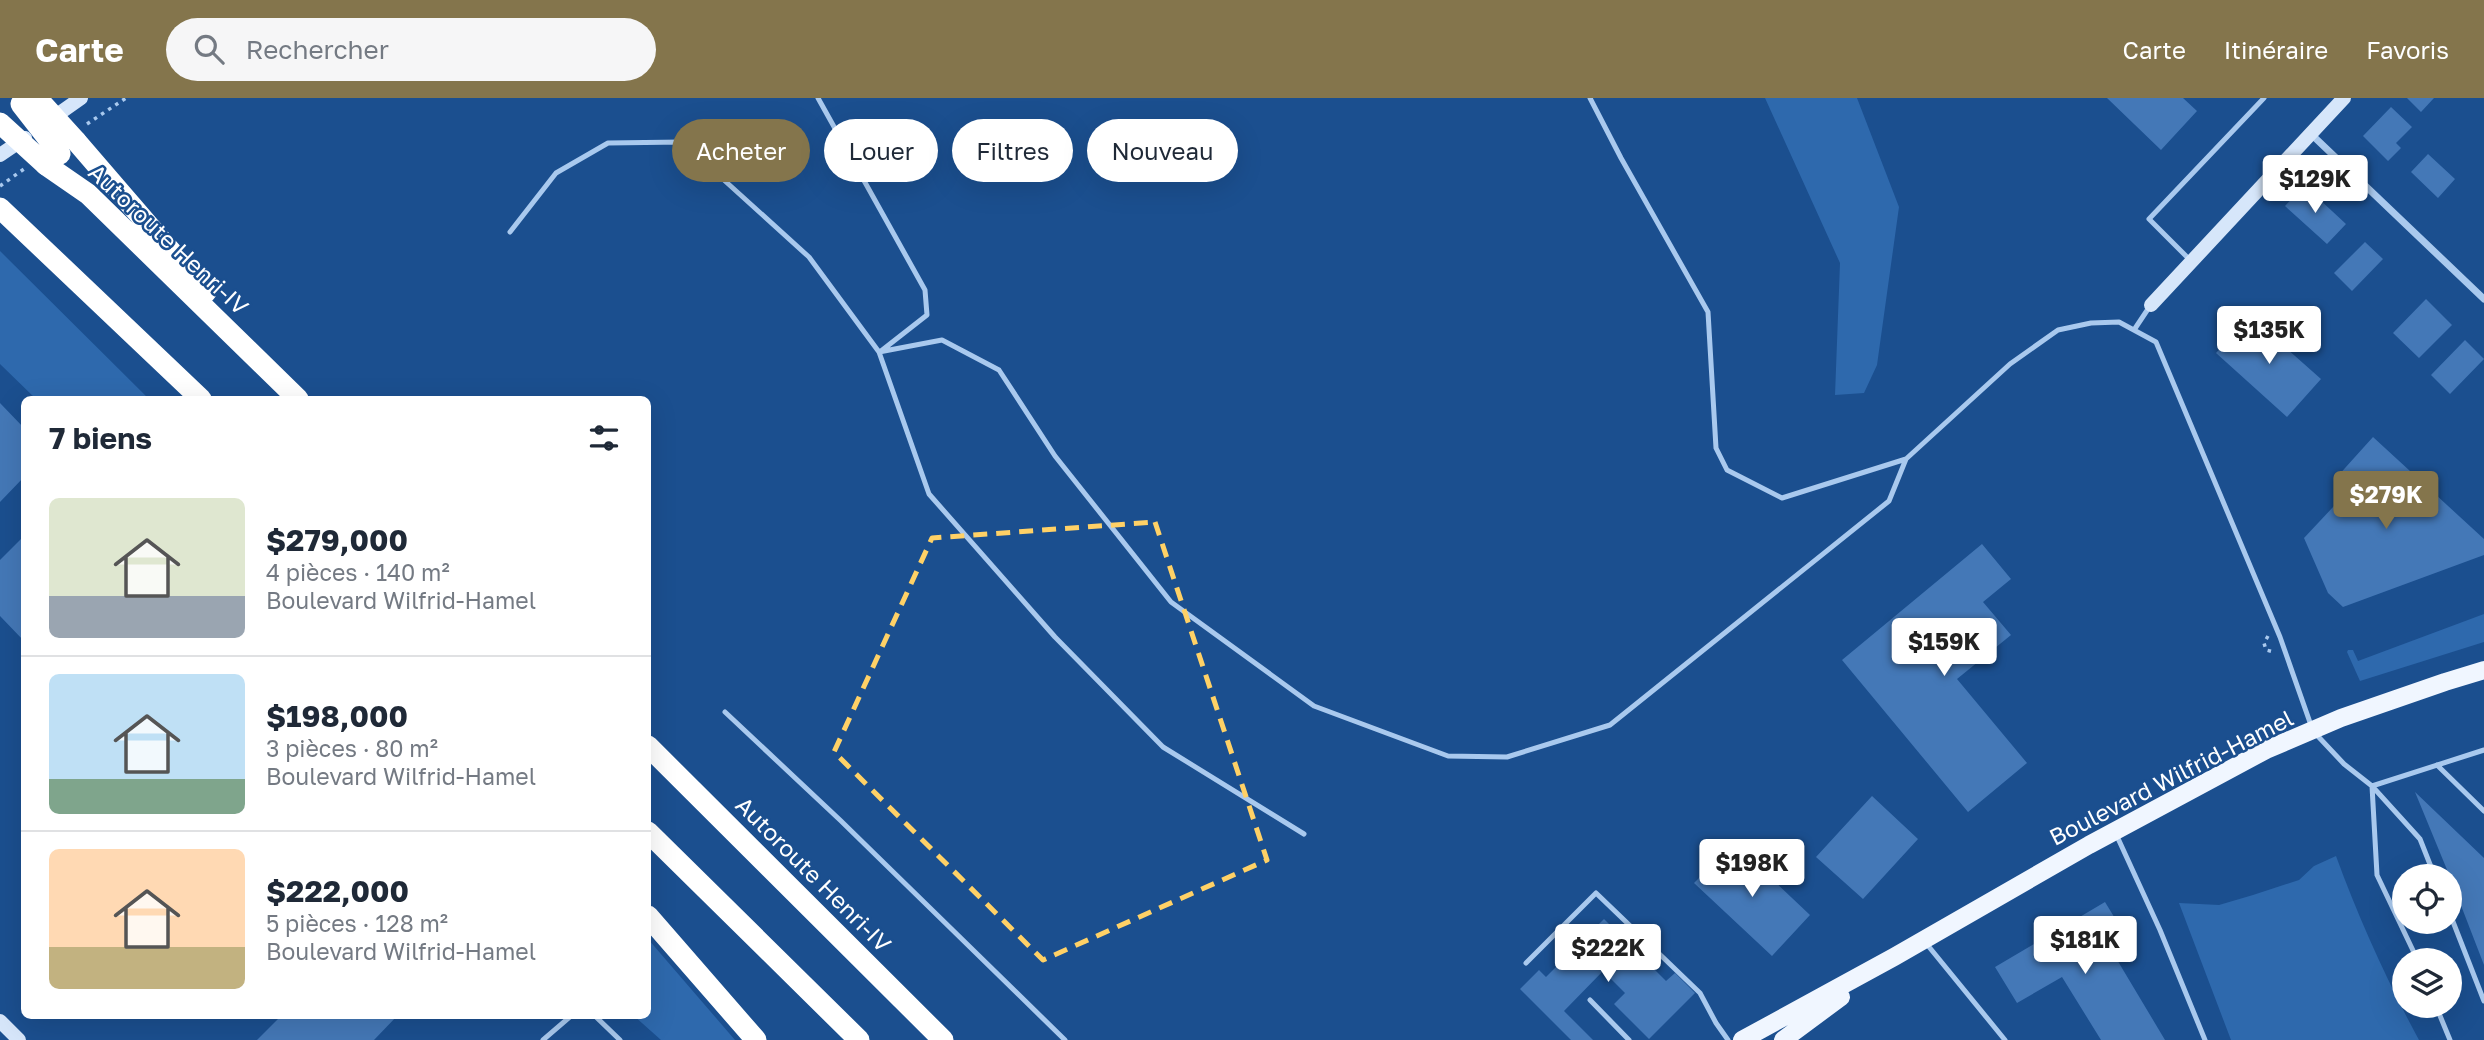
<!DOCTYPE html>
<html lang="fr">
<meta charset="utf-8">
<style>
:root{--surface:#fff;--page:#f6f6f7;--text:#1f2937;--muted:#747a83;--line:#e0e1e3;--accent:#84754c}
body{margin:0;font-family:"Golos Text",sans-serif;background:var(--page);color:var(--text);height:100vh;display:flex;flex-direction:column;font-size:26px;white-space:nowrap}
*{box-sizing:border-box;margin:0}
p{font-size:23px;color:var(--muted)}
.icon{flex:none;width:38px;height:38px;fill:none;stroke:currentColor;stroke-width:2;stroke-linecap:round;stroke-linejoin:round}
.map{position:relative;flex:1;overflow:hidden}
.sheet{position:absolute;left:21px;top:298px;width:630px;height:623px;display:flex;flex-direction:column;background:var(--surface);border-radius:10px;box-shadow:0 7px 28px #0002}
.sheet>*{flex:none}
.hud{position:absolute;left:672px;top:21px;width:665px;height:63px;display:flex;gap:14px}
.controls{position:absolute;left:2392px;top:766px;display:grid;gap:14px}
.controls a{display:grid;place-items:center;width:70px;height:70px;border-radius:50%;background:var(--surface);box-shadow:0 7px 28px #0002;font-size:35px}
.price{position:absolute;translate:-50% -60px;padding:0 16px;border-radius:7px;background:#fff;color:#222;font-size:23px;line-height:46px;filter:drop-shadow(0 2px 4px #0008)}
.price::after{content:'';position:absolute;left:50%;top:42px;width:21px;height:16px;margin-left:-10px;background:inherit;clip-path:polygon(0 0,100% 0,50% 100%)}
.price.on{background:var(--accent);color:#fff}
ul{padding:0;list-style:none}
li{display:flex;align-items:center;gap:21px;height:175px;padding:0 28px}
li+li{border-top:2px solid var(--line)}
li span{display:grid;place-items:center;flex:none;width:196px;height:140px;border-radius:10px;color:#555}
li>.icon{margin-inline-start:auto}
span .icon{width:84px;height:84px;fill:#fffc;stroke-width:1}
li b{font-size:30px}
h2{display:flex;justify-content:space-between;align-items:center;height:84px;padding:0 28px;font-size:30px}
.pill{padding:0 24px;border-radius:32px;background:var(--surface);box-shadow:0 7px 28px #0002;font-size:24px;line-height:63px}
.pill.on{background:var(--accent);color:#fff}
header{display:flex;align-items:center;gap:42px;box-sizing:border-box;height:98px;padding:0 35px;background:var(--accent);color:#fff}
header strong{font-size:33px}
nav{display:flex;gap:38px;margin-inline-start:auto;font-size:24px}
.search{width:490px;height:63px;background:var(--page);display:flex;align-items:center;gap:18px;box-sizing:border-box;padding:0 24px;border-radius:38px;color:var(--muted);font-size:26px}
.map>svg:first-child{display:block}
</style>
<header>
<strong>Carte</strong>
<div class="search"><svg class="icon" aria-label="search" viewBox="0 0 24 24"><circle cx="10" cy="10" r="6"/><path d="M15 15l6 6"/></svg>Rechercher</div>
<nav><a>Carte</a><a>Itinéraire</a><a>Favoris</a></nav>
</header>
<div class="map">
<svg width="2484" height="942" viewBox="0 0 2484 942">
<rect width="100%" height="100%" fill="#1b4f8f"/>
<path fill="#2e69ad" d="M1765,0H1857L1899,109L1877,267L1864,295L1835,297L1840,165Z
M0,153L149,301H36L0,266Z
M2484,516V544L2360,583L2347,554L2348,552H2353L2358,563Z
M2336,758C2359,821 2387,883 2419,942H2231L2179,805L2219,807L2253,797L2299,782L2314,768Z
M648,841L735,942H661L633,917H648Z"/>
<path fill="#4478b7" d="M2107,0H2183L2197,13L2161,52Z
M2407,0H2434L2421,14Z
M2391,9L2412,29L2396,45L2401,50L2388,63L2363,38Z
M2428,56L2455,81L2438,100L2411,74Z
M2304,87L2346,126L2327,146L2285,108Z
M2365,144L2383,161L2352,193L2334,175Z
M2426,201L2452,227L2419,260L2393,235Z
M2250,218L2321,281L2287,319L2216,255Z
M2465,242L2484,261L2450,296L2431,277Z
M0,305L24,330V379L0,404Z
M2373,339L2484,441V457L2343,509L2328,495L2304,440L2349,392L2336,380Z
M24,438V543L0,518V462Z
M1982,446L2011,481L1983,504L2011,537L1957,581L2027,665L1968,714L1842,562Z
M2415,694L2484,760V867L2450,779Z
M1872,698L1918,741L1863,801L1816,759Z
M1734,745L1810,817L1772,858L1694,785Z
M2105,804L2127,840L2110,850L2165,942H2101L2062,879L2017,905L1995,869Z
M1604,821L1666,883L1675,875L1695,895L1649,941L1614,906L1625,895L1603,873L1564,913L1593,942H1571L1520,891L1539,872L1546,879Z
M282,917H398L374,942H257Z"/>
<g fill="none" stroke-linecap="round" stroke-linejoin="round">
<path stroke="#a9c9ee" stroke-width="3.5" stroke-dasharray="3.5 5" stroke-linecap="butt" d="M87,26L126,0
M0,88L24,71
M2268,538L2264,545L2266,552L2274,554"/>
<path stroke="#a9c9ee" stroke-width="5" d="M818,0L925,192L927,217L881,253
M1590,0L1621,60L1708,214L1716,350L1727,372L1782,400L1906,361
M510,134L556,75L608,45L682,44L809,159L879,254L929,396L1055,539L1163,649L1304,736
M2191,163L2149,121L2264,0
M2134,232L2150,208
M879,254L942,242L999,272L1055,358L1171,504L1314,608L1448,658L1507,659L1610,627L1889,403L1906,361L2010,266L2058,232L2091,225L2119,224L2156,244L2280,539L2313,633L2344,666L2372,688L2484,652
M725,614L840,722L1065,942
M2437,667L2484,713
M2372,688L2377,777L2418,863
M2372,688L2420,741L2435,779
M2116,736L2160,832L2205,942
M2450,816L2484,903
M1925,844L2005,942
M1526,865L1596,795L1700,895L1716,925L1728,942
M1590,902L1629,942
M2436,908L2450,942
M594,917L620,942
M543,942L572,917"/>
<path stroke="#a9c9ee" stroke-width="7" d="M2311,36L2484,201"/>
<path stroke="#d6e6fa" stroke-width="14" d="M47,24L81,0
M0,57L25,40
M2151,207L2344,0
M0,923L19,942"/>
<path stroke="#f0f6ff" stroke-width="18" d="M1742,942L1894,859L2089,747L2266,652L2341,620L2445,584L2484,572
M1783,942L1841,899"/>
<path stroke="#fff" stroke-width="21" d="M76,43L206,194
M46,67L88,96L298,301
M0,110L201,301
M648,648L943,942
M648,734L859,942
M648,818L756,942"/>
<path stroke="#fff" stroke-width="21" d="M37,0L76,43
M21,6L60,56
M0,25L46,67"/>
</g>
<path fill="none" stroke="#ffd166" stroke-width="5" stroke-dasharray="14 9" stroke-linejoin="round" d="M1155,424L1267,762L1043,862L834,654L932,440Z"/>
<g text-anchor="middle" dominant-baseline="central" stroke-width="5" stroke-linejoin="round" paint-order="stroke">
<g font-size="23" fill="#fff" stroke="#1b4f8f">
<text transform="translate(169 141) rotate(43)">Autoroute Henri-IV</text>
<text transform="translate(2171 679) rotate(-27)">Boulevard Wilfrid-Hamel</text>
<text transform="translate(814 776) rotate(45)">Autoroute Henri-IV</text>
</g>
</g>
</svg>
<div class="controls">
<a><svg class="icon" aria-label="locate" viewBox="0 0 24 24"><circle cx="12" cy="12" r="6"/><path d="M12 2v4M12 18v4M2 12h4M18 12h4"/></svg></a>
<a><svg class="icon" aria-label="layers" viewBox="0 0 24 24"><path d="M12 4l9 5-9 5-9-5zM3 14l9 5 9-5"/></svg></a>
</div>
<b class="price" style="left:2315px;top:117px">$129K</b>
<b class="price" style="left:2269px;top:268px">$135K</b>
<b class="price on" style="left:2386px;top:433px">$279K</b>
<b class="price" style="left:1944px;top:580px">$159K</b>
<b class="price" style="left:1752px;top:801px">$198K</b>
<b class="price" style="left:2085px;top:878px">$181K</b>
<b class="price" style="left:1608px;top:886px">$222K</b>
<div class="hud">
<a class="pill on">Acheter</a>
<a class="pill">Louer</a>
<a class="pill">Filtres</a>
<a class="pill">Nouveau</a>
</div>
<section class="sheet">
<h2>7 biens<svg class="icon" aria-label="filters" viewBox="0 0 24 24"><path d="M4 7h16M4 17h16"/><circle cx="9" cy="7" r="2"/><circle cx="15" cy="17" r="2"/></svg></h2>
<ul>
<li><span style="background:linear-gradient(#dfe7d0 70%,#9aa5b1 0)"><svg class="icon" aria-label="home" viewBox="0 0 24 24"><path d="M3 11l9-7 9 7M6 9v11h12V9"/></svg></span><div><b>$279,000</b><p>4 pièces · 140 m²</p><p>Boulevard Wilfrid-Hamel</p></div></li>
<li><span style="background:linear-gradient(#bfe0f5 75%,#7fa58c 0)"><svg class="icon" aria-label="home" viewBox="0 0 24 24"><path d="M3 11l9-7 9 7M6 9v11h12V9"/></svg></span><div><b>$198,000</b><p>3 pièces · 80 m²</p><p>Boulevard Wilfrid-Hamel</p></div></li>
<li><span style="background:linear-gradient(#ffd9b3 70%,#c2b280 0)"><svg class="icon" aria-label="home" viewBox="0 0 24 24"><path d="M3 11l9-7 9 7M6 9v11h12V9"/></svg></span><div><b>$222,000</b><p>5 pièces · 128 m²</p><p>Boulevard Wilfrid-Hamel</p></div></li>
</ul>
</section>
</div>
